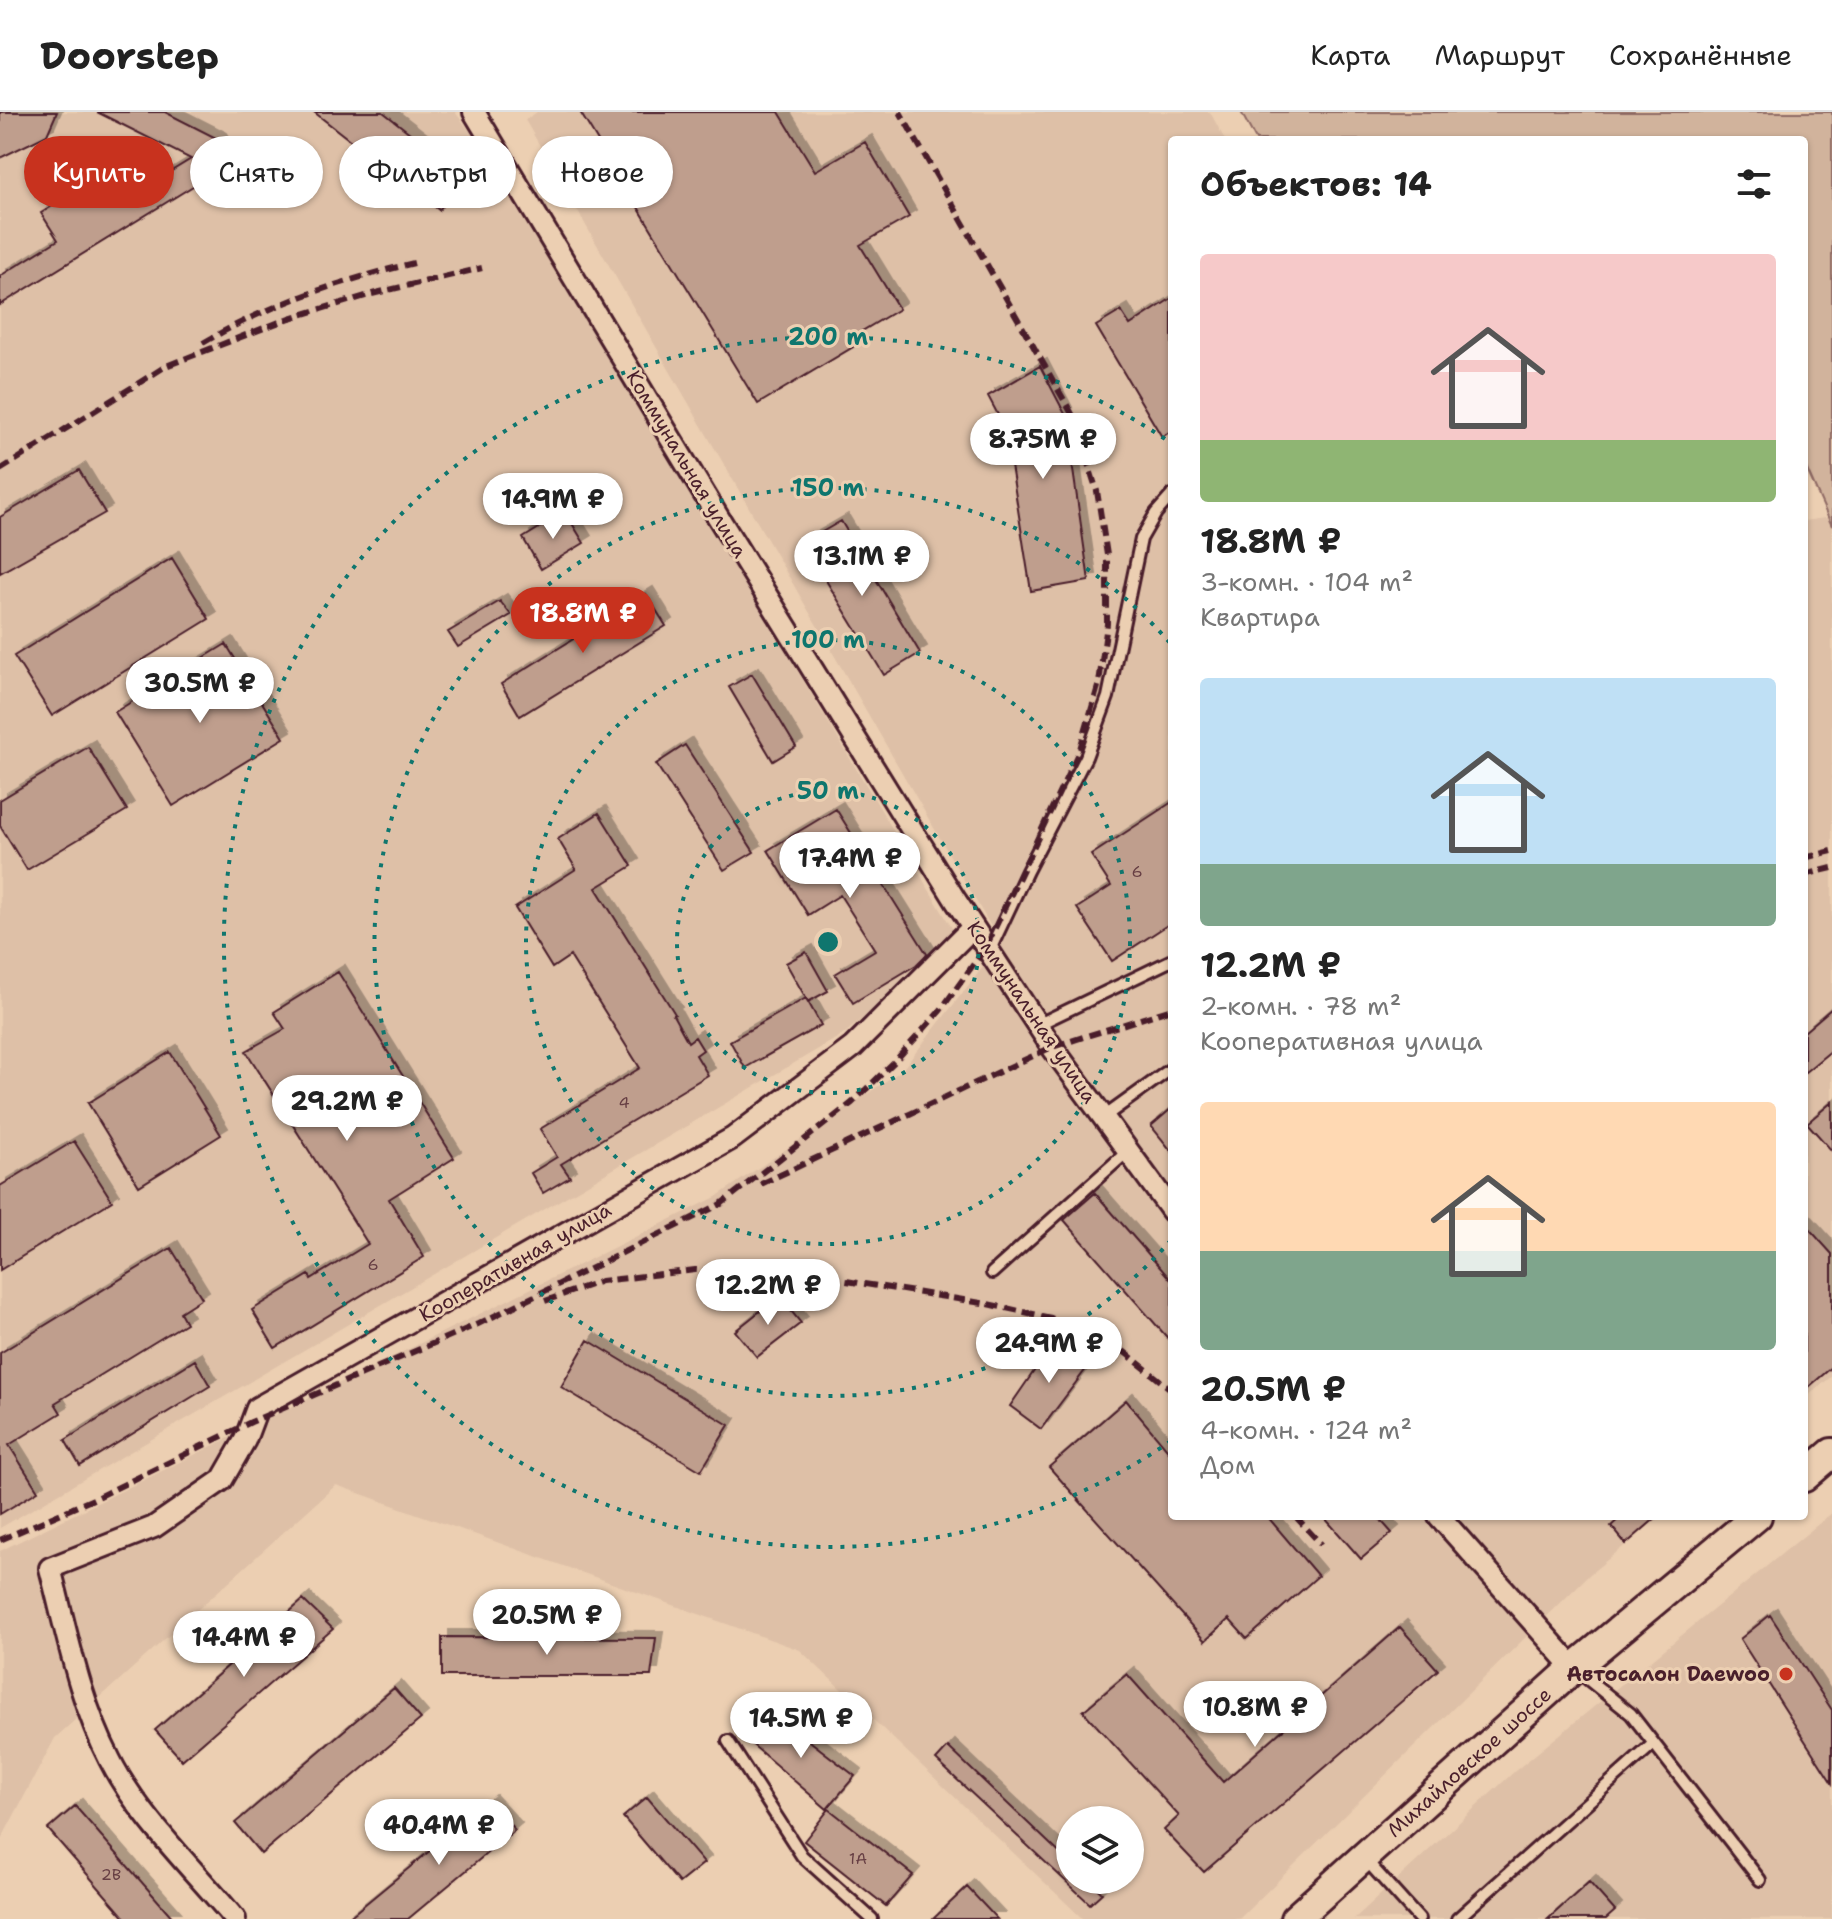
<!DOCTYPE html>
<html lang="ru">
<meta charset="utf-8">
<style>
:root{--surface:#fff;--page:#f6f6f6;--text:#222;--muted:#767676;--line:#e0e0e0;--accent:#c8321e}
body{margin:0;font-family:"Shantell Sans",sans-serif;background:var(--page);color:var(--text);height:100vh;display:flex;flex-direction:column;font-size:30px;white-space:nowrap}
*{box-sizing:border-box;margin:0}
p{font-size:26px;color:var(--muted)}
.icon{flex:none;width:44px;height:44px;fill:none;stroke:currentColor;stroke-width:2;stroke-linecap:round;stroke-linejoin:round}
.map{position:relative;flex:1;overflow:hidden}
.details{position:absolute;left:1168px;top:24px;width:640px;height:1384px;display:flex;flex-direction:column;background:var(--surface);border-radius:8px;box-shadow:0 2px 6px #0004}
.details>*{flex:none}
.top-card{position:absolute;left:24px;top:24px;width:760px;height:72px;display:flex;gap:16px}
.controls{position:absolute;left:1056px;top:1694px;display:grid;gap:16px}
.controls a{display:grid;place-items:center;width:88px;height:88px;border-radius:50%;background:var(--surface);box-shadow:0 2px 6px #0004;font-size:40px}
.price{position:absolute;translate:-50% -68px;padding:0 18px;border-radius:28px;background:#fff;color:#222;font-size:26px;line-height:52px;filter:drop-shadow(0 2px 4px #0008)}
.price::after{content:'';position:absolute;left:50%;top:48px;width:24px;height:18px;margin-left:-12px;background:inherit;clip-path:polygon(0 0,100% 0,50% 100%)}
.price.on{background:var(--accent);color:#fff}
ul{padding:0;list-style:none}
li{display:grid;align-content:center;gap:16px;height:424px;padding:0 32px}
li span{display:grid;place-items:center;height:248px;border-radius:8px;color:#555}
li>.icon{margin-inline-start:auto}
span .icon{width:144px;height:144px;fill:#fffc;stroke-width:1}
li b{font-size:34px}
h2{display:flex;justify-content:space-between;align-items:center;height:96px;padding:0 32px;font-size:34px}
.pill{padding:0 28px;border-radius:36px;background:var(--surface);box-shadow:0 2px 6px #0004;font-size:28px;line-height:72px}
.pill.on{background:var(--accent);color:#fff}
header{display:flex;align-items:center;gap:48px;box-sizing:border-box;height:112px;padding:0 40px;background:var(--surface);border-bottom:2px solid var(--line)}
header strong{font-size:38px}
nav{display:flex;gap:44px;margin-inline-start:auto;font-size:28px}
.map>svg:first-child{display:block}
</style>
<header>
<strong>Doorstep</strong>
<nav><a>Карта</a><a>Маршрут</a><a>Сохранённые</a></nav>
</header>
<div class="map">
<svg width="1832" height="1807" viewBox="0 0 1832 1807">
<defs>
<filter id="shadow"><feDropShadow dx="7" dy="-7" stdDeviation="0" flood-color="#0004"/></filter>
</defs>
<rect width="100%" height="100%" fill="#eccfb2"/>
<filter id="ink" filterUnits="userSpaceOnUse"><feTurbulence type="fractalNoise" baseFrequency=".0125" numOctaves="2"/><feDisplacementMap in="SourceGraphic" scale="16" xChannelSelector="R" yChannelSelector="G"/><feConvolveMatrix kernelMatrix="1 2 1 2 8 2 1 2 1" color-interpolation-filters="sRGB"/></filter>
<g filter="url(#ink)">
<path fill="#dec0a7" fill-rule="evenodd" d="M0,0H455L483,36L958,826L844,922L0,1416Z
M537,0H1210L1225,28H1172V1404H1661L1590,1462L1239,1807H1083L800,1538L336,1373L55,1626L0,1730V1439L716,1085L902,958L1001,832L525,8ZM1070,1708H1130V1768H1070Z
M1832,405V1264L1804,1287V409Z
M1832,1401V1807H1354L1515,1659Z"/>
<path fill="#d1b39c" stroke="#8e6964" stroke-width="2" d="M1241,0H1832V414L1804,351V28H1256Z"/>
<path fill="#bf9e8d" stroke="#4a1f2b" stroke-width="2" filter="url(#shadow)" d="M0,0H57L47,23L0,46Z
M97,0H165L220,28L232,50L0,193V164L58,128L41,101L107,61L124,88L191,47Z
M314,0H383L466,65L439,98Z
M580,0H779L815,59L865,30L909,105L860,133L899,197L849,227L853,235L758,292Z
M1172,186V318L1162,325L1096,214L1121,199L1130,213Z
M1040,254L1065,302L1089,469L1031,479L1005,316L988,284Z
M79,358L105,401L0,461V405Z
M565,400L584,431L541,457L523,426Z
M841,409L920,541L884,563L803,431Z
M172,446L209,507L52,604L14,544Z
M646,482L666,514L520,604L501,572Z
M500,489L511,503L458,535L448,520Z
M226,532L284,626L173,694L115,600Z
M752,562L796,635L773,649L729,575Z
M685,633L754,740L724,758L656,652Z
M88,635L127,698L27,758L0,714V688Z
M1172,690V810L1112,849L1077,796L1111,774L1091,743Z
M836,697L927,842L916,853L853,891L835,862L875,838L840,783L808,803L768,738Z
M599,701L632,754L596,776L675,902L673,903L688,930L695,925L703,938L696,943L708,963L561,1052L570,1065L543,1081L531,1061L557,1045L540,1017L640,956L570,844L552,856L515,796L576,757L558,727Z
M806,840L828,879L808,890L786,851Z
M338,860L454,1046L389,1087L424,1145L275,1236L252,1198L309,1163L311,1167L368,1132L246,939L285,917L274,900Z
M806,886L821,913L745,956L730,929Z
M1832,896V938L1804,961V920Z
M170,940L221,1023L139,1074L88,991Z
M1832,990V1039L1807,1011Z
M1172,996V1040L1151,1014Z
M74,1029L112,1089L0,1158V1074Z
M1095,1081L1172,1169V1231L1064,1108Z
M1804,1111L1832,1142V1255L1804,1279Z
M171,1136L202,1186L180,1200L186,1211L55,1291L61,1301L9,1333L38,1379L0,1402V1241Z
M779,1184L801,1211L757,1245L735,1219Z
M588,1228L729,1313L701,1359L561,1275Z
M1054,1230L1089,1253L1041,1317L1010,1294Z
M195,1248L210,1274L80,1354L65,1328Z
M1126,1288L1172,1343V1404H1267L1318,1464L1247,1527L1229,1507L1205,1529L1049,1355Z
M1323,1404H1377L1392,1421L1361,1447Z
M1622,1404H1658L1626,1432L1611,1414Z
M303,1488L333,1517L182,1648L155,1618Z
M1770,1503L1832,1598V1671L1740,1527Z
M1400,1515L1438,1558L1204,1760L1164,1718L1179,1704L1083,1599L1127,1562L1223,1670Z
M442,1525L656,1526L651,1564H442Z
M394,1576L421,1607L261,1742L235,1711Z
M772,1600L855,1664L827,1697L748,1629Z
M948,1635L1070,1751V1768H1088L1102,1781L1090,1792L936,1648Z
M647,1685L704,1751L679,1771L623,1705Z
M489,1690L515,1718L408,1807H347Z
M75,1694L174,1807H126L48,1717Z
M829,1697L913,1763L886,1794L804,1729Z
M1589,1770L1615,1799L1606,1807H1548Z
M967,1775L997,1807H933Z"/>
<g fill="none" stroke-linecap="round" stroke-linejoin="round">
<g stroke="#4a1f2b" stroke-width="16">
<path id="lane" d="M989,840L1027,759L1086,645L1108,585L1141,427L1156,401L1172,383
M1037,913L1172,848
M1104,1005L1172,956
M992,1161L1128,1039
M1575,1557L1631,1602L1760,1768
M728,1629L802,1744L872,1807
M1365,1747L1419,1807
M1457,1807L1653,1632"/>
</g>
<g stroke="#4a1f2b" stroke-width="26">
<path id="street" d="M474,0L718,405L956,789L1052,935L1172,1099
M1439,1404L1574,1556
M235,1807C195,1759 138,1704 110,1648C79,1588 67,1521 50,1456L154,1415L222,1368L245,1328L257,1296L733,1026L853,935L973,815"/>
</g>
<g stroke="#4a1f2b" stroke-width="34">
<path id="secondary" d="M1804,1365L1832,1341
M1295,1807L1574,1556L1757,1404"/>
</g>
<use href="#lane" stroke="#eccfb2" stroke-width="10"/>
<use href="#street" stroke="#eccfb2" stroke-width="20"/>
<use href="#secondary" stroke="#eccfb2" stroke-width="28"/>
<path stroke="#4a1f2b" stroke-width="6" stroke-dasharray="12 6" stroke-linecap="butt" d="M203,231C269,192 340,169 414,151
M0,358L166,254L290,206L376,181L482,156
M1804,746L1832,739
M1804,763L1832,756
M761,1072L1052,935L1172,897
M545,1189L601,1169L695,1158L822,1165L988,1192L1051,1206L1111,1229L1172,1278
M1295,1404L1321,1432
M0,1428L100,1384L251,1310L478,1212L721,1092L852,991L895,949L940,899L986,835L1080,637L1099,571L1107,512V443L1097,379L1072,302L900,0"/>
</g>
</g>
<g fill="none" stroke="#0f766e" stroke-width="4" stroke-dasharray="4 8">
<circle cx="828" cy="830" r="151"/>
<circle cx="828" cy="830" r="302"/>
<path d="M1171 1128A454 454 0 1 1 1171 532"/>
<path d="M1171 1329A605 605 0 1 1 1171 331"/>
</g>
<circle fill="#c8321e" stroke="#eccfb2" stroke-width="3" cx="1786" cy="1562" r="8"/>
<g text-anchor="middle" dominant-baseline="central" stroke-width="6" stroke-linejoin="round" paint-order="stroke">
<g font-size="16" fill="#673f44">
<text x="1137" y="759">6</text>
<text x="624" y="990">4</text>
<text x="373" y="1152">6</text>
<text x="858" y="1746">1А</text>
<text x="111" y="1762">2В</text>
</g>
<g font-size="20" fill="#4a1f2b" stroke="#eccfb2">
<text transform="translate(687 352) rotate(59)">Коммунальная улица</text>
<text transform="translate(1032 900) rotate(56)">Коммунальная улица</text>
<text transform="translate(515 1150) rotate(-30)">Кооперативная улица</text>
<text transform="translate(1469 1650) rotate(-42)">Михайловское шоссе</text>
</g>
<g font-size="20" font-weight="bold" fill="#4a1f2b" stroke="#eccfb2" text-anchor="end">
<text x="1770" y="1562">Автосалон Daewoo</text>
</g>
</g>
<circle cx="828" cy="830" r="12" fill="#0f766e" stroke="#eccfb2" stroke-width="4"/>
<g font-size="24" text-anchor="middle" font-weight="bold" fill="#0f766e" stroke="#eccfb2" stroke-width="6" stroke-linejoin="round" paint-order="stroke">
<text x="828" y="233">200 m</text>
<text x="828" y="384">150 m</text>
<text x="828" y="536">100 m</text>
<text x="828" y="687">50 m</text>
</g>
</svg>
<div class="controls">
<a><svg class="icon" aria-label="layers" viewBox="0 0 24 24"><path d="M12 4l9 5-9 5-9-5zM3 14l9 5 9-5"/></svg></a>
</div>
<b class="price" style="left:1043px;top:369px">8.75M ₽</b>
<b class="price" style="left:553px;top:429px">14.9M ₽</b>
<b class="price" style="left:862px;top:486px">13.1M ₽</b>
<b class="price on" style="left:583px;top:543px">18.8M ₽</b>
<b class="price" style="left:200px;top:613px">30.5M ₽</b>
<b class="price" style="left:850px;top:788px">17.4M ₽</b>
<b class="price" style="left:347px;top:1031px">29.2M ₽</b>
<b class="price" style="left:768px;top:1215px">12.2M ₽</b>
<b class="price" style="left:1049px;top:1273px">24.9M ₽</b>
<b class="price" style="left:547px;top:1545px">20.5M ₽</b>
<b class="price" style="left:244px;top:1567px">14.4M ₽</b>
<b class="price" style="left:1255px;top:1637px">10.8M ₽</b>
<b class="price" style="left:801px;top:1648px">14.5M ₽</b>
<b class="price" style="left:439px;top:1755px">40.4M ₽</b>
<div class="top-card">
<a class="pill on">Купить</a>
<a class="pill">Снять</a>
<a class="pill">Фильтры</a>
<a class="pill">Новое</a>
</div>
<section class="details">
<h2>Объектов: 14<svg class="icon" aria-label="filters" viewBox="0 0 24 24"><path d="M4 7h16M4 17h16"/><circle cx="9" cy="7" r="2"/><circle cx="15" cy="17" r="2"/></svg></h2>
<ul>
<li><span style="background:linear-gradient(#f6c9c9 75%,#8fb573 0)"><svg class="icon" aria-label="home" viewBox="0 0 24 24"><path d="M3 11l9-7 9 7M6 9v11h12V9"/></svg></span><div><b>18.8M ₽</b><p>3-комн. · 104 m²</p><p>Квартира</p></div></li>
<li><span style="background:linear-gradient(#bfe0f5 75%,#7fa58c 0)"><svg class="icon" aria-label="home" viewBox="0 0 24 24"><path d="M3 11l9-7 9 7M6 9v11h12V9"/></svg></span><div><b>12.2M ₽</b><p>2-комн. · 78 m²</p><p>Кооперативная улица</p></div></li>
<li><span style="background:linear-gradient(#ffd9b3 60%,#7fa58c 0)"><svg class="icon" aria-label="home" viewBox="0 0 24 24"><path d="M3 11l9-7 9 7M6 9v11h12V9"/></svg></span><div><b>20.5M ₽</b><p>4-комн. · 124 m²</p><p>Дом</p></div></li>
</ul>
</section>
</div>
